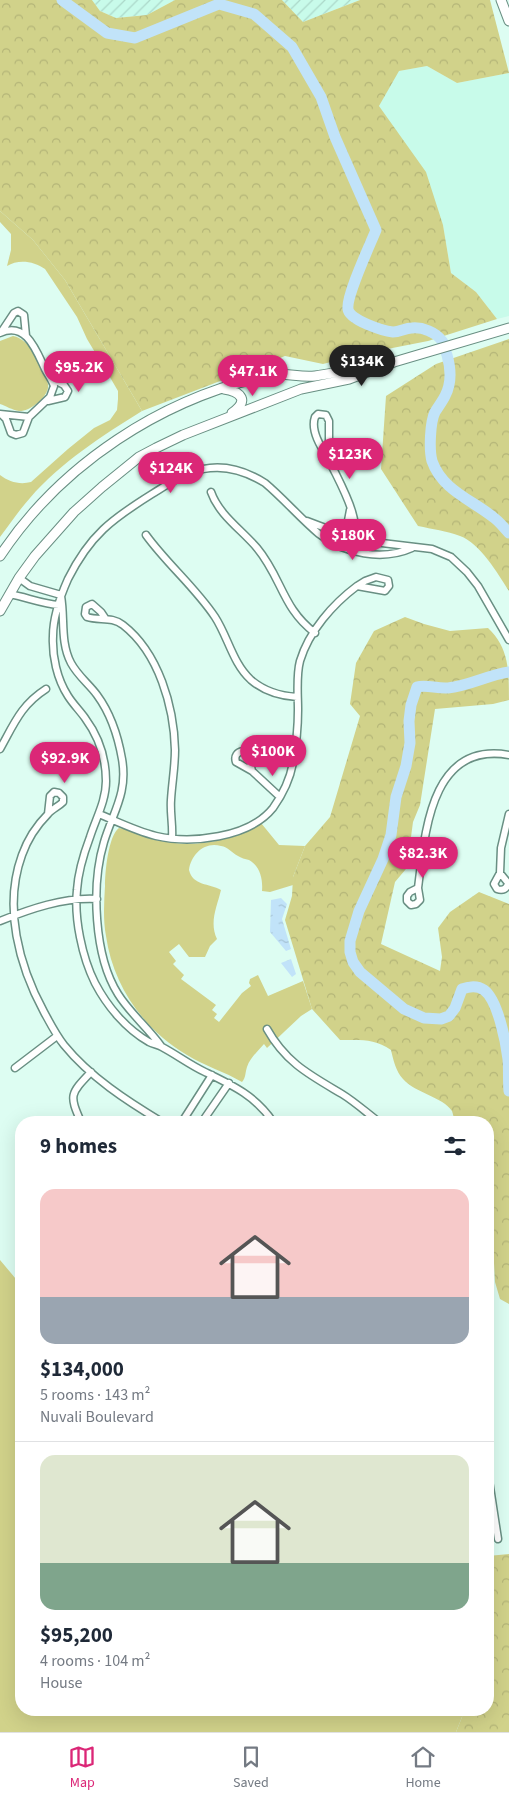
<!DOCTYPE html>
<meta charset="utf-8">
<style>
:root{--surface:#fff;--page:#f2f2f3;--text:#1f2937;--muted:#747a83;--line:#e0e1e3;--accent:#db2777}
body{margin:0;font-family:"Source Sans 3",sans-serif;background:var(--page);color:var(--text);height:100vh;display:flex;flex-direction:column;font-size:19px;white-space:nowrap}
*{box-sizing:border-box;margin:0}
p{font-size:16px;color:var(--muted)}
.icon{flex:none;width:28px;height:28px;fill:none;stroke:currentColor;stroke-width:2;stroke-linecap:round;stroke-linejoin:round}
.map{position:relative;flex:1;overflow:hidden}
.panel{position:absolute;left:15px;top:1116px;width:479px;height:600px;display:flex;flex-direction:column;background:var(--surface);border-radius:20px;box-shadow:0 5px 20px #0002}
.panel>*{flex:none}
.price{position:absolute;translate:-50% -42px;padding:0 11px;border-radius:18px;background:var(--accent);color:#fff;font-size:16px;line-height:32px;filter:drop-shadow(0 1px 2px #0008)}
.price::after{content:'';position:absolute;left:50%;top:30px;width:15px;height:11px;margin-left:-8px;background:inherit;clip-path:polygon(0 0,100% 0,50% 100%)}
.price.current{background:#222;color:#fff}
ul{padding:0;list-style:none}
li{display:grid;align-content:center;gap:10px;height:265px;padding:0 25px}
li+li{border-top:1px solid var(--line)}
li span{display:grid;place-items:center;height:155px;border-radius:15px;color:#555}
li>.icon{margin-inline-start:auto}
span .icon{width:90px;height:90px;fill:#fffc;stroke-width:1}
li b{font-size:21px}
h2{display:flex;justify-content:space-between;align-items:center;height:60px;padding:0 25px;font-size:21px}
.menu{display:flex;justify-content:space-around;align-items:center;height:70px;border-top:1px solid var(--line);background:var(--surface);font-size:14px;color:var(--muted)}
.menu a{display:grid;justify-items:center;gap:2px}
.menu .current{color:var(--accent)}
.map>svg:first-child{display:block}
</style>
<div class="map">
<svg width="509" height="1732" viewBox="0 0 509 1732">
<defs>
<pattern id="industrial-furrows" width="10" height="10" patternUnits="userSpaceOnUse" patternTransform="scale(1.25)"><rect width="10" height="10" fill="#c8fbea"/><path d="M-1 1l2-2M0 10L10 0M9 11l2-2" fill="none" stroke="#acd8ca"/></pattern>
<pattern id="forest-crowns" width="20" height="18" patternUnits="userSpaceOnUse" patternTransform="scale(1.25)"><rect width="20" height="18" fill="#d1d28a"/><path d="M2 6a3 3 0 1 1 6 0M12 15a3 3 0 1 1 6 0" fill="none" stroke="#b4b578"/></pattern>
<pattern id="water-ripples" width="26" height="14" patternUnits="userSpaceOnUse" patternTransform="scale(1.25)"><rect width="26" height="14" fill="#c1e3f9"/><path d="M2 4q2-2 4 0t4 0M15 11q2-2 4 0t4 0" fill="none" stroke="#a6c4d6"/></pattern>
</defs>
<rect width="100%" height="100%" fill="#ddfdf2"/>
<path fill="#c8fbea" d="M427,66L457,83L509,73V316L497,319L476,292L451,273L443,225L379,106L398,71Z"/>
<path fill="url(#industrial-furrows)" d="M92,0H175L147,15L116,18L100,11Z
M282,0H360L303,22Z"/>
<path fill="#d1d28a" d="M0,211L33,240L65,280L142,411C102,436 61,462 30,498C19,510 10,524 0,537V475C9,482 20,485 31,482L68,449L94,428L110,420L117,410L118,399V391L111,379L87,339L77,317L45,269C34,261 18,259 7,266L11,250V234L0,222Z
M13,336C31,339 39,365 47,380C48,384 49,387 47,391C44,400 28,412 19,411C12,410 6,406 0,404V341Z
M261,823L279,845L305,846L293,877V885L270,892L262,891C263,879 260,866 249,860C245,859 241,858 238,856C232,853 228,847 221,846C205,841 191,854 189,870C193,886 209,883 221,890C217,907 209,922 217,939L210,946L205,957H189L179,944L169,952L176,961L173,964L184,975L181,979L216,1005L212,1010L217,1014L214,1018L219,1022L242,993L251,986L249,983L250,979L258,975L268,996L303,981L312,1009L301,1016L267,1048L264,1044C258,1051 250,1058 247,1067C245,1073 246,1077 242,1082C225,1072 205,1066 187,1055C144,1030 113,986 106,936C103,920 104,903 105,886C105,873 108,836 119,828C131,830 144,837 156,840C190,848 232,843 261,823Z
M0,1260L21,1285V1710H463L462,1717L456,1732H0Z"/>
<path fill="url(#forest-crowns)" d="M0,0H92L100,11L116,18L147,15L175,0H282L303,22L360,0H490L509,73L457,83L427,66L399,71L379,106L426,172L443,225L451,273L476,292L497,319L428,341L362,354L323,364L285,356L142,411L65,280L33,240L0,211Z
M509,339V591C498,574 480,543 460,536C447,531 432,529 418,526L381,469L386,396L436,364Z
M405,617L424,624L450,631L488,628C509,648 509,670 509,700L493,704L435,709L420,805L413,822L411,837V863L395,882L381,944L440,971L442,957L438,928L450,912L479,892L509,904V1304L500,1299L495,1282L494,1263L488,1257V1122H455C454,1119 453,1114 452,1111C443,1097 415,1093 403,1079C396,1072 393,1059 391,1050C374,1038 360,1040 340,1040L312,1009L285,920L292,896L293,877L305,846L330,817L360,716L350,704L356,663L374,631Z
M509,1554V1732H456L462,1717L463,1710H488V1556Z"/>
<path fill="url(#water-ripples)" d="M281,898L287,904L282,919L291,949L286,951L270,932L271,900Z
M291,959L296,974L292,977L281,963Z"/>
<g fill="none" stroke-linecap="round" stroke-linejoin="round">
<path stroke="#c1e3f9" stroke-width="11" d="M62,0L107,33L135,38L219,4L254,14L292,47L321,97L335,137L376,230C370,245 346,296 348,309C349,320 383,331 393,332C400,332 405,328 412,328C422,327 436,332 442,341C445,344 445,351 447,355C451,369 452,383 445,396C442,402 438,407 435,412C430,422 429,450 432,461C442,490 472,500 493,517C499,521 504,528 509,533
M509,672C488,675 469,686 448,688C437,689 426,684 417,687L411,705L409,721L410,743L406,766L396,797L391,835L383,859L359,911L350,941V952L353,962L360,972L404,1009L424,1018L441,1019L449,1016L455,1008L462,989C470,986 477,985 484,990C498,1000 506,1043 508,1059C509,1070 508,1080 509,1091"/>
<g stroke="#698f83" stroke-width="9">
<path id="street" d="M2,331L14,313L18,311L24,315L26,336
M0,333C26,321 36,350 45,369C48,375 52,380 54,386L50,397L29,417L0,414
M48,401L65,397L68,391L64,385L51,378
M318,414L326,415L329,421V460C322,449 310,431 315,417Z
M2,415L6,419L11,433L16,435L23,433L29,417
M329,460C342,488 363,520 353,551
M211,492C219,515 242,530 257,548C282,578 282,608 315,633
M307,521L357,540L432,549L451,557L467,572L478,586L509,640
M146,535C167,564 195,587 215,617C228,637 233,664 251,680C264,691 280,696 297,697
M343,547L350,510
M376,577L388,580L389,586L385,591L357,586L365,581Z
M19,578L30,586L61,595
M9,594C26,597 43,604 59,605
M61,596C65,618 60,642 71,663C78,676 89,684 97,695C111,714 118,736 122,759C128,793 113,812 104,842C91,885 94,956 118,994C129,1012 148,1028 161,1046
M105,618L101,612L92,604L86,607L85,614L87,617C99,621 112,616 123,625C159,653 174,707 175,750C175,767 172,783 171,800C170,813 173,825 172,838
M0,749C14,724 21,705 46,689
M252,771L248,753L243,751C237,752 234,756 236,762L252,771L280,797
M48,814L50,796L54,792L59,793L63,797V802C58,807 52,809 48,814C37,825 27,841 22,855C3,907 19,966 44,1012C50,1023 56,1035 64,1045C90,1077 127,1101 162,1122
M99,814C118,822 136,831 156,836C191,844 249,838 273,808C283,794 290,779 293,763C296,746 298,727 298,710C298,694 296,676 300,661C309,631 333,604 357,586
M500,873L501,848L509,814
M500,873L508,883C507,889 503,891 497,889L494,884Z
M418,888C425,834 430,741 509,755
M418,888L420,900L416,904L411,905L407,901V896L410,892Z
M0,921C30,909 64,897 97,899
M267,1029C286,1063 310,1075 342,1094C355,1102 367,1113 379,1122
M15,1068L57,1036
M81,1122C69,1095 70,1094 91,1072
M182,1122L212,1075
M202,1122L229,1083
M273,1122C256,1096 232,1085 205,1072C190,1065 177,1055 162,1047C158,1045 153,1044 149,1042C126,1029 107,1006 95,983C82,957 74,918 77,890C78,873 84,853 90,837C96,818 106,801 106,781C106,757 99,737 85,718C80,711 73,704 68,696C57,679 52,656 53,636C53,616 60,597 68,579C90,535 112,519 152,494C170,483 188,470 210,468C229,466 249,473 265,483C284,499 300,518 319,534C344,554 383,561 412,548
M488,1474L498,1539"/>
</g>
<g stroke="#698f83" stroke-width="11">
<path id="secondary" d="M501,0L509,21
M224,389C242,392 249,401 232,413
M0,556C61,464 162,398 270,375C285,372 300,378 315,376C336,373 353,368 375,367
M0,611L19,578L35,556L74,512L102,487L139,457L156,448L183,435L301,389L349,379L394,362L509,328"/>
</g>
<use href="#street" stroke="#fff" stroke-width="6"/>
<use href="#secondary" stroke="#fff" stroke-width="9"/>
</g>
</svg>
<b class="price current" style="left:362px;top:387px">$134K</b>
<b class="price" style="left:79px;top:393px">$95.2K</b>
<b class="price" style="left:253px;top:397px">$47.1K</b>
<b class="price" style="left:350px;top:480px">$123K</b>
<b class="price" style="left:171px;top:494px">$124K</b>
<b class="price" style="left:353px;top:561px">$180K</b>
<b class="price" style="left:273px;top:777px">$100K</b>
<b class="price" style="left:65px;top:784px">$92.9K</b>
<b class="price" style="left:423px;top:879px">$82.3K</b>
<section class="panel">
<h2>9 homes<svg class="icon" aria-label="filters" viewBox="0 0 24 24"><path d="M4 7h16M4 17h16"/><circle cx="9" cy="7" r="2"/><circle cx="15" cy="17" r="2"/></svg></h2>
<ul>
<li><span style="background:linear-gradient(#f6c9c9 70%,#9aa5b1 0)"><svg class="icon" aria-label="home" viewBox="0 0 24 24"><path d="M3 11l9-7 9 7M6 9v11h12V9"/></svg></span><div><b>$134,000</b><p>5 rooms · 143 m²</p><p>Nuvali Boulevard</p></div></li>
<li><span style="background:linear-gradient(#dfe7d0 70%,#7fa58c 0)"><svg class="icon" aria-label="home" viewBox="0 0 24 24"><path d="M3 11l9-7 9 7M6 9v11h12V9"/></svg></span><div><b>$95,200</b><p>4 rooms · 104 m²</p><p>House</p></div></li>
</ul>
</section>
</div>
<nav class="menu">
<a class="current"><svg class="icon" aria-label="map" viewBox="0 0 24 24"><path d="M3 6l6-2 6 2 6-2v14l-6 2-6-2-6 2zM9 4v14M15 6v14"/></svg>Map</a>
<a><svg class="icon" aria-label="saved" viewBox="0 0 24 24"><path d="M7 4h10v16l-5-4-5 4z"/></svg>Saved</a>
<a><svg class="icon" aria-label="home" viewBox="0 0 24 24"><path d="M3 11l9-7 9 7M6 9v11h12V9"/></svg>Home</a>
</nav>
